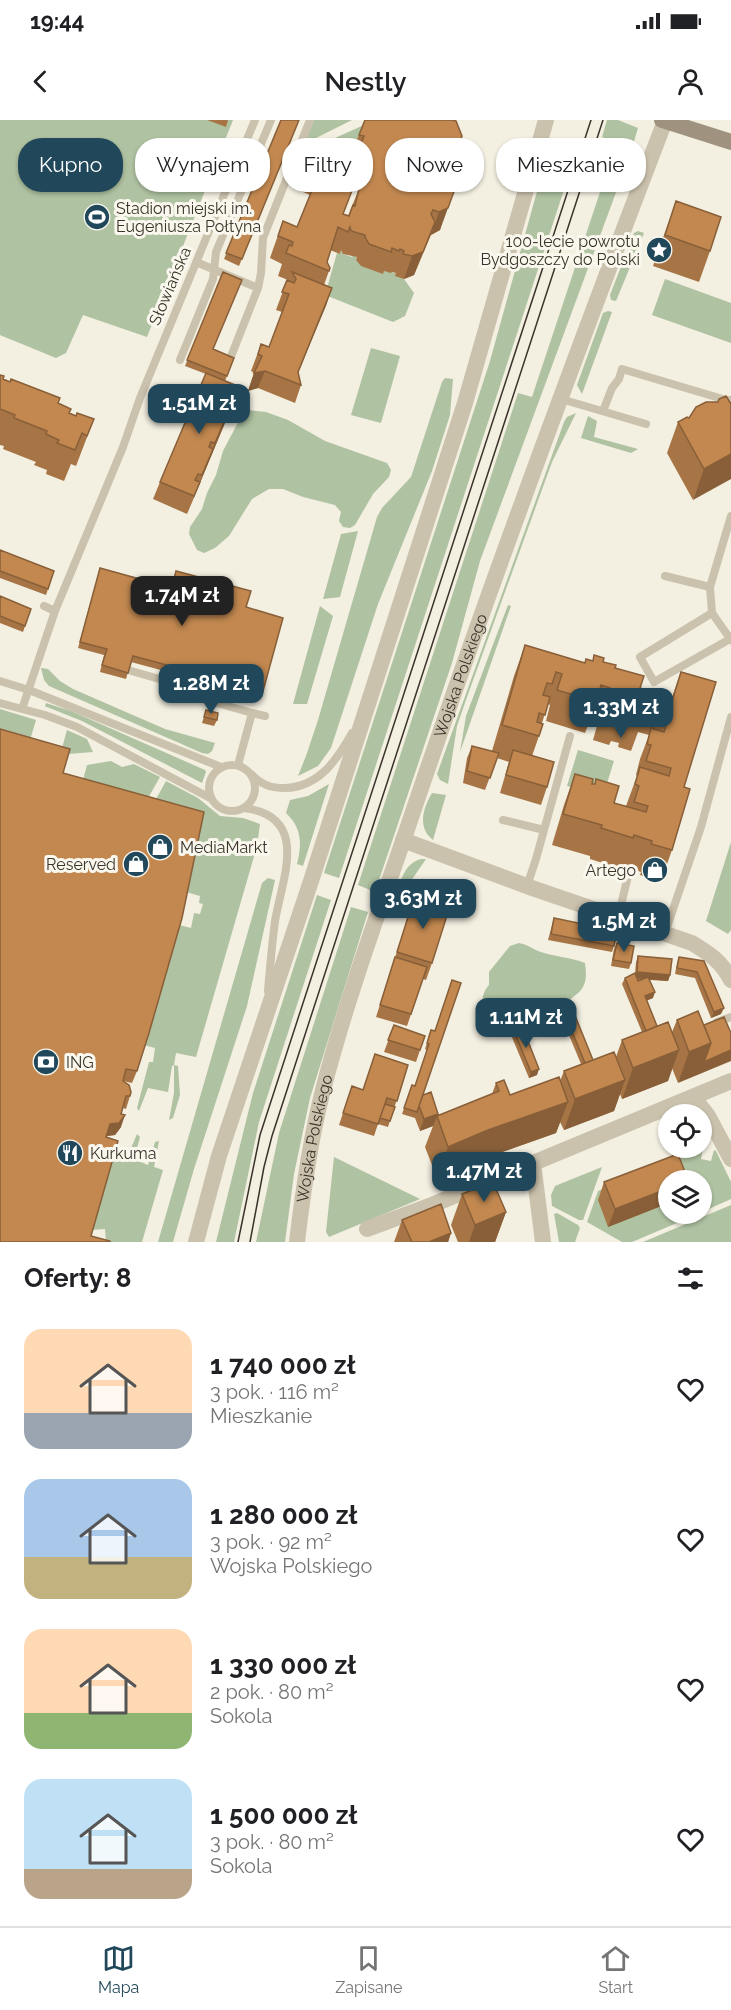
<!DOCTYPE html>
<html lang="pl">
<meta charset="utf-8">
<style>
:root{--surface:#fff;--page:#f6f6f6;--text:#202124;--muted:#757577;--line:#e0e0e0;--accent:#21485a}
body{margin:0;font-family:Raleway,sans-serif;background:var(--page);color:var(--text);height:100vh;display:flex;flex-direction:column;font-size:22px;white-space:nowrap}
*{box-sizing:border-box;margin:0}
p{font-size:20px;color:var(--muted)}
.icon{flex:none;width:33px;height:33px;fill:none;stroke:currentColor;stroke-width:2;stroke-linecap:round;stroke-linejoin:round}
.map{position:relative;height:1122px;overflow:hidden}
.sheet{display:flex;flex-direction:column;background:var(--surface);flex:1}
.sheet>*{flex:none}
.hud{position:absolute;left:18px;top:18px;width:696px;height:54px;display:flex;gap:12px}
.fabs{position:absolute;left:658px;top:984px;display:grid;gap:12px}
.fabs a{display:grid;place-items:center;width:54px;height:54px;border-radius:50%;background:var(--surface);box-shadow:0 2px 4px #0004;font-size:30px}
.price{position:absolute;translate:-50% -51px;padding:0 14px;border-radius:12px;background:var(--accent);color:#fff;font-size:20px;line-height:39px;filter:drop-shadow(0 2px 3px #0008)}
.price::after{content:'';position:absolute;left:50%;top:36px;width:18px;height:14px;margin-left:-9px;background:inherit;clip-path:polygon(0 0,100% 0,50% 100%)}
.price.current{background:#222;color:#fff}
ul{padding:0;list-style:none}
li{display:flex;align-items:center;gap:18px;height:150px;padding:0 24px}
li span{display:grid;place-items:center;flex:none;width:168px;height:120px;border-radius:18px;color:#555}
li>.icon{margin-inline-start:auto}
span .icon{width:72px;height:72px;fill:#fffc;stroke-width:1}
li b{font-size:26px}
h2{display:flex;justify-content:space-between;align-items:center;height:72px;padding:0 24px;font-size:26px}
.chip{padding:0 21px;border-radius:24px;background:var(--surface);box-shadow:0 2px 4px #0004;font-size:21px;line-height:54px}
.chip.current{background:var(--accent);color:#fff}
.status{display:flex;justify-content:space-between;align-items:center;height:42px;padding:0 30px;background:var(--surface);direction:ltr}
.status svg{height:16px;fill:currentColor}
header{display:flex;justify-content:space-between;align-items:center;height:78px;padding:0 24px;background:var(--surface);font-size:27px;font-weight:600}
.tabs{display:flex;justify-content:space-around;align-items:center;height:84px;border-top:2px solid var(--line);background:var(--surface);font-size:16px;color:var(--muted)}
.tabs a{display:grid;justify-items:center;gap:3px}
.tabs .current{color:var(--accent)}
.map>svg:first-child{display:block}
</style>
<div class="status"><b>19:44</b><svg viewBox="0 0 49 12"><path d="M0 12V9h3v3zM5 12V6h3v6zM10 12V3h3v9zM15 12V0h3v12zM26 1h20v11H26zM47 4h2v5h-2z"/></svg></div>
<header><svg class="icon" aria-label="back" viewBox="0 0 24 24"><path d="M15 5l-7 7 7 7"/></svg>Nestly<svg class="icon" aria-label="person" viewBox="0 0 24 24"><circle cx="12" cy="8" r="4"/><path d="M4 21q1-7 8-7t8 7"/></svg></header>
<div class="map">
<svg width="731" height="1122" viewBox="0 0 731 1122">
<rect width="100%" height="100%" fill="#f3efe1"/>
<path fill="#afc2a1" d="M0,0H233L147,217L83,195L66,233L56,238L0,215Z
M314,0H352L304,24Z
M607,0H618L638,8L632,28L602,17Z
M364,5L351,37L345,45L306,31Z
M551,21L577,30L339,758L324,753L490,241Z
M610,42L625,48L480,441L452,543L375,772L358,765L518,273L532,277Z
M638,111L644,113L616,181L611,180L610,175L634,113Z
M341,130L343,134L352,137L353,135L357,137L356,140L384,151L396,153L404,159L414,173L405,196L393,202L325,175L337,133L340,134Z
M665,159L731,183V223L652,195Z
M608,191L612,192L582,274L577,265L603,193Z
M371,228L400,236L381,303L351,295Z
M445,258L453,259L450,295L432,351L378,484L331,628L318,646L298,656L306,636L318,600L377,397L382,388L411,357L442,262Z
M248,290L266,292L288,300L325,321L387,343L391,350L389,357L373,374L355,405L350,408L343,407L339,401L341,392L335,385L303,377L283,369H269L252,379L229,416L215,428L204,433L197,430L189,414L190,407L202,389L207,373L216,355L223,331L242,295Z
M576,293L552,342L467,577L457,606L448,664L440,660L437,654L564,302L567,297Z
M588,296L597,301L594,317L638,329L631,333L581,318Z
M358,411L340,477L323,479L341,414Z
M508,485L511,486L460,632L466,596Z
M320,486L333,496L307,584H293Z
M41,548L48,549L60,561L73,569L165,609L215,623L212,631L208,634L202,633L49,566L44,560Z
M46,583L71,591L205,650L206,652L202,663L82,601L47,587L45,586Z
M0,589L36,600L27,630L0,622Z
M67,610L87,619L93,632L68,634L59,639Z
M578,630L614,641L603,676L567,666Z
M111,641L122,647L134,644L160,657L148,678L80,671L87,645Z
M166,661L198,678L220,696L243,698L260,704L257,726L196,937L176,933L174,945L178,946L180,975L173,998L169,1000L174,973V945L172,946L168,972L148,968L139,991L137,988L149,942H153L155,928L144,925L179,805L191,808L194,793L200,794L203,784L199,783L200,776L186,772L155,681Z
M329,664L303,746L297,744C302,724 302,708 286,693L290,680L308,676Z
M432,673L446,675L433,720C417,708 423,688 432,673Z
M731,722V810L728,814L706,801Z
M421,739H426L400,777L395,778C401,762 403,744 421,739Z
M268,758L275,760L247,886L194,1049L173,1122H158L262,763Z
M317,775L331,780L259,1002L234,1122H216L253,973Z
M351,787L368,792L310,978L294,1054L285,1122H256L279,1013Z
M519,823C530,825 533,830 541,832C556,837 570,837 585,843C586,852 587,859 583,867C580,873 573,876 569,881C560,891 557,904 546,913L533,911L526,905C516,904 505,907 496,903C481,894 478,877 489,865V852L510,826Z
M137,1014L140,1017L134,1039L148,1045L155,1022L159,1021L154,1047L163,1050L142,1122H106L105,1109L91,1110L114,1033L127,1038Z
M703,1029L701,1039L711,1041L714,1030L716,1031L731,1062V1079L702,1092V1060H675L656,1048Z
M334,1037L420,1079L329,1117L326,1112Z
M602,1047L583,1100H579L552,1086L551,1075L555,1066Z
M608,1067L609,1106L669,1083V1094H698L632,1122H622L587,1102L598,1071Z
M731,1085V1122H643Z
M557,1093L578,1105L580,1108L575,1122H559L554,1094Z"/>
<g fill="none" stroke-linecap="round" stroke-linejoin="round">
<path stroke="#cbc2ad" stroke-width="8" d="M196,142L258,168L230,239
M258,168L261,153L263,118L310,0
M180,240L213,159L216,132L271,0
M561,279L646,304
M603,291L612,268L619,259L622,249L726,280H731
M731,396L710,467L712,493L731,520
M665,456L710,467
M44,486L55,491
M712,493L640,537L654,562L730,519
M128,550L187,567L217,583L252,593
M0,561L29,570L221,647
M0,583L45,595L77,607L210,678
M22,589L55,491L123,327L140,278L255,0
M209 668a23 23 0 1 1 46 0a23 23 0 1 1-46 0Z
M238,645L252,593L265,596
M251,654C261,665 271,668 285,668C319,667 337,640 352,613
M244,688C311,696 282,759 275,801C272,824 270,847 268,871
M503,700L544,710
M527,766L536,739L570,616
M618,797L630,748
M665,813L701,707L731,597
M717,902L731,897"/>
<path stroke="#cbc2ad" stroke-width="16" d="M403,720L532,768L692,823C710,834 721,841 731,860
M694,978L708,996L731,1039
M533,1043L543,1122
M367,1109L432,1085L731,961"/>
<g stroke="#cbc2ad" stroke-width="16">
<path d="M196,1122L219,1036L311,761L465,283L546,0"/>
<path id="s1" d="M297,1122C303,1071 310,1020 323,970C349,869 387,770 420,671C497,446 580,223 665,1"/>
</g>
<path stroke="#9f927e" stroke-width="16" d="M662,0L731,22"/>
<path stroke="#3a332b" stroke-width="1.5" d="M238,1122L260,1015L591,0
M250,1122L264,1047L272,1016L603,0"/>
</g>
<path fill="#a77545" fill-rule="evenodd" d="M207,0H228L226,7Z
M281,0H299L239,146L224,139Z
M365,0L462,16L454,36L457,45L452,58L440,110L431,115L414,155L404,159L395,156L396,153L392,152L391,153L384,151L383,154L361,146L356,140L357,137L343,134L341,130L340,134L330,130L327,142L330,148L324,165L332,168L298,254L301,265L295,283L258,268L248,271L254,253L251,251L261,224L269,227L282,192L276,190L287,160H288L278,156L282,144L270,138L283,101L297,107L310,75L296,69L310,32L321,36L350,31L356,22ZM355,64L360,66L348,96L343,94Z
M676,81L710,131L699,162L653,146Z
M223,152L213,229L234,238L225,261L235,265L230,279L227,298L187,394L153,379L160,362L206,254L185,246Z
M0,255L3,259L58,283L69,293L76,296L94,299L76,346L71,344L64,361L46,354L47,350L34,345L36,342L3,329L4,326L0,325Z
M731,284L693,380L667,333L678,302Z
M0,430L54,451L46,475L0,458Z
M100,448L171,467L176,451L246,487L263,571L261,577L131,542L126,559L100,552L104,535L78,528Z
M0,476L31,489L23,512L0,503Z
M525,525L585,543L593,540L603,542L615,548L640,568L672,577L681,552L684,667L672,730L661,761L640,755L641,752L623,746L622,749L590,739V736L552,725L564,685L575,654L592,664L614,683L626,686L637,656L636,655L640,639L649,615L638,612L631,631L618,627L619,623L611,621L609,625L593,620L599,599L591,597L585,613L546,601L550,585L548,584L542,603L539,616L532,636L547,667L541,685L500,673L509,642L497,638L485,670L463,663L467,638L472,626L492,631L514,556Z
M206,590L217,600L214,606L202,603Z
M63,653L137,951L132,963L123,961L130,976L126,989L123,988L121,994V1007L115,1015L107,1016L91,1116L0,1122Z
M414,778L432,843L426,860L423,859L407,906L376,897Z
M554,798L614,826L612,832L548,820Z
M617,823L631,843L629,849L611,846L614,829Z
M638,836L670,855L668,861L650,860L653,878L646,881L657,906L672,912L677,900L704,905L678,963L672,948L668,961L622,979L620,974L614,991L564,1010L560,1002L556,1013L477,1041L437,1058L425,1027L433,1006L420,1011L415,998V997V998L402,994L412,965L415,966L427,930L425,929L431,910L423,975L437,996L492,974L496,963L510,975L560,961L564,951L581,944L564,903L566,897L593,940L616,937L622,920L642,912L622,864L625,858L635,854L636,842Z
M679,837L704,841L721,894L711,898L695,858L675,854L677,843Z
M394,905L420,930L416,942L384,932Z
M513,909L537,955L529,958L511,915Z
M408,945L388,1007L378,1004L374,1016L339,1005L352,966L363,970Z
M669,1060V1083L608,1107L598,1080L604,1062Z
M462,1074L506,1092L495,1122H458L451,1105Z
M402,1100L451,1113L448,1122H394Z"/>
<path fill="#885f38" d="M458,27L449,49L442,57L453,29Z
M448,88L440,110L431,115L439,92Z
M435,102L414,155L404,159L412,136Z
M332,168L326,186L294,262Z
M265,251L258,268L248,271L254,253Z
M233,280L227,298L187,394L215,323Z
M731,334V359L693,380L704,349Z
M637,852L670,855L668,861L634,858Z
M655,872L653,878L642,882L645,876Z
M724,888L721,894L711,898L714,892Z
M711,923L731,930V941L678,963L689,932Z
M679,930L668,961L622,979L633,948Z
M539,949L537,955L529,958L531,952Z
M625,960L614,991L564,1010L575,979Z
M568,982L556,1013L477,1041L437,1058L448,1027L488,1010Z
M438,994L433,1006L420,1011L424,999Z
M125,995L121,1007L115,1015L106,1016L110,1004Z
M669,1068V1083L608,1107L615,1089Z
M506,1092L495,1122H469L475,1105Z
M451,1113L448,1122H429Z"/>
<path fill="#c28850" stroke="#885f38" stroke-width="1.5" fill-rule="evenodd" d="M281,0H299L242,139L226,133Z
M365,0H452L456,1L462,16L458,27L453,29L451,35L454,36L457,45L450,58L453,59L456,66L448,88L439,92L433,90L431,94L435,102L423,132L412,136L403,134L404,131L400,129L399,131L392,128L391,132L369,124L365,117V115L351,111L350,107L348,112L338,107L327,142L330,148L329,151L286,133L289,125L292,126L293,122L278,116L283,101L297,107L319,53L305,46L310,32L321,36L326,23L350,31L353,21L361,24L364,16L359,15ZM363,42L369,44L362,61L364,62L363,66L360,65L355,86L353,85L349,96L343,94Z
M676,81L721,97L710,131L665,115Z
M223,152L242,160L213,229L234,238L227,256L187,240Z
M292,152L332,168L298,252L301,265L265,251L254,253L262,236L258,234L261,224L269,227L289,174L282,172L287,160L294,163L296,159Z
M206,253L235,265L229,279L233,280L215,323L211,322L209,327L213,329L202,355L198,354L195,360L200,362L194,376L160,362Z
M0,255L4,256L3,259L10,262L11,259L60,278L58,283L71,289L69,293L76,296L77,293L94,299L87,316L82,313L75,330L57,323L59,320L46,314L47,311L14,298L15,295L0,289Z
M726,276L731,284V334L704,349L678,302L687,297L689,298L696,287L706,282H718L719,279Z
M0,430L54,451L48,469L0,451Z
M100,448L172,468L176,451L251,471L246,487L283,498L263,571L133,536L128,553L102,545L107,529L80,522Z
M0,476L31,489L25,506L0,496Z
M525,525L585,543L586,539L593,541L594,535L604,538L603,542L616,545L615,548L644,556L640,568L673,578L681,552L716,562L684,667L690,669L672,730L651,724L652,721L634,715L633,718L601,708L602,705L563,694L575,654L593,659L592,664H595L596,659L619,666L614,683L646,692L648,686L634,682L639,666L635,664L640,647L669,656L671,648L646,641L651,625L647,624L651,608L664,612L666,606L656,603L661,585L648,581L642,600L629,596L630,592L622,590L621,594L604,589L610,568L601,565L597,582L557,570L562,554L556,552L552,564L547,563L543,575L550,577L545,595L539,593L537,602L543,604L539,616L502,605Z
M206,590L218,593L217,600L204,597Z
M0,609L70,629L63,653L204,692L182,798L149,913L137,951L126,949L123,961L129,965L131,972L130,976H126L121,994L125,995L119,1003L110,1004L106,1017L118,1021L91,1116L110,1121V1122H0Z
M472,626L499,633L490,658L467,651Z
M513,630L554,642L547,667L506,655Z
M414,778L449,789L432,843L397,832Z
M554,798L617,811L614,826L551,814Z
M617,823L634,826L631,843L613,840Z
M638,836L672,839L670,855L637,852Z
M395,837L427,847L411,894L380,885Z
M679,837L704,841L724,888L714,892L697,852L677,848Z
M635,853L638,861L648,857L655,872L645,876L657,906L646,911L625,858Z
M452,860L461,863L417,992L404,988L412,965L415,966L429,924L427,923L431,910L435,911Z
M698,891L711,923L689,932L677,900Z
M574,893L593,940L585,943L566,897Z
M724,897L731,913V930L704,942L711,923L704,905Z
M668,902L679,930L633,948L622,920Z
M394,905L425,916L420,930L388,920Z
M522,906L539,949L531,952L513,909Z
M614,932L625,960L575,979L564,951Z
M375,934L408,945L397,981L387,978L378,1004L343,993L352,966L363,970Z
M559,957L568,982L488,1010L448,1027L437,996L499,971L496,963L504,960L510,975Z
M431,972L438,994L424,999L419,986L423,975Z
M385,984L395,987L390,1001L380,998Z
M678,1034L688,1060H669V1068L615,1089L604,1062Z
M493,1062L506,1092L475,1105L462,1074Z
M441,1084L451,1113L429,1122H412L402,1100Z"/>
<defs>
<g id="stadium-disc" transform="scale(1.35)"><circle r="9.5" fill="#21485a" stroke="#faf8ee"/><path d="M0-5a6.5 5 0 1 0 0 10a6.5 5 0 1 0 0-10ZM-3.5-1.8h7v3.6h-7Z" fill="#fff"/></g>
<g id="sight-disc" transform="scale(1.35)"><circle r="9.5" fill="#21485a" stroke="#faf8ee"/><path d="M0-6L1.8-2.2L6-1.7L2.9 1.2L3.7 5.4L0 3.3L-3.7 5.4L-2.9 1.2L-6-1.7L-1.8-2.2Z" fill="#fff"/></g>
<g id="shop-disc" transform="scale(1.35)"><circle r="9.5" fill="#21485a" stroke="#faf8ee"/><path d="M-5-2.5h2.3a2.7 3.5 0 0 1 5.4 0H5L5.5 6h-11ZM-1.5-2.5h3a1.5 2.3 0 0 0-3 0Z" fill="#fff"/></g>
<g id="bank-disc" transform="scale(1.35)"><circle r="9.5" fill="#21485a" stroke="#faf8ee"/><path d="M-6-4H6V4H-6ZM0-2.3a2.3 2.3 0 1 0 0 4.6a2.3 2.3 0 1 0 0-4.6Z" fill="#fff"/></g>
<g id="restaurant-disc" transform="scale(1.35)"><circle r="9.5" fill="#21485a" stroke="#faf8ee"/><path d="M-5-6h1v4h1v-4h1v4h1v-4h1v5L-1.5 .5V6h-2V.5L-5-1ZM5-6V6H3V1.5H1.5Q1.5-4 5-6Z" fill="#fff"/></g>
</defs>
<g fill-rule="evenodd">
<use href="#stadium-disc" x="97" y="97"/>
<use href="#sight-disc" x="659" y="130"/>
<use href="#shop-disc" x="160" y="727"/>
<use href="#shop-disc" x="136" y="744"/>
<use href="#shop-disc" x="655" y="750"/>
<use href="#bank-disc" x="46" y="942"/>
<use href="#restaurant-disc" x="70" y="1033"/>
</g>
<g text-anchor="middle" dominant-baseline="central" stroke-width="6" stroke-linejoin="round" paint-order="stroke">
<g font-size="16" fill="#3a332b" stroke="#faf8ee" text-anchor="start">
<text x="116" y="88">Stadion miejski im.<tspan x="116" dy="18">Eugeniusza Połtyna</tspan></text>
<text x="640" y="121" text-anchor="end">100-lecie powrotu<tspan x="640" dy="18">Bydgoszczy do Polski</tspan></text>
<text x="180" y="727">MediaMarkt</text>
<text x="116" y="744" text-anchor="end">Reserved</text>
<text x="636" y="750" text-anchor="end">Artego</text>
<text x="66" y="942">ING</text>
<text x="90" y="1033">Kurkuma</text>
</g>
<g font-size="16" fill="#3a332b" stroke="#faf8ee">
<text transform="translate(170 166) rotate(-67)">Słowiańska</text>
<text stroke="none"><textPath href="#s1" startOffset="591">Wojska Polskiego</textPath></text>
<text stroke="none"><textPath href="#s1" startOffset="105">Wojska Polskiego</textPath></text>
</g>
</g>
</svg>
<div class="fabs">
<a><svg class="icon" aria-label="locate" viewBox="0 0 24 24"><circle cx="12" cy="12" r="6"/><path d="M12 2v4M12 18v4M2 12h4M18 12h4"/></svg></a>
<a><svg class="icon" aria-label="layers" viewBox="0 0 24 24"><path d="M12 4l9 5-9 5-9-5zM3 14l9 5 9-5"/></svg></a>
</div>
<b class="price" style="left:199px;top:315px">1.51M zł</b>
<b class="price current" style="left:182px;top:507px">1.74M zł</b>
<b class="price" style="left:211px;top:595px">1.28M zł</b>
<b class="price" style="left:621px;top:619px">1.33M zł</b>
<b class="price" style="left:423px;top:810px">3.63M zł</b>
<b class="price" style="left:624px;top:833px">1.5M zł</b>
<b class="price" style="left:526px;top:929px">1.11M zł</b>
<b class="price" style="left:484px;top:1083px">1.47M zł</b>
<div class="hud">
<a class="chip current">Kupno</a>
<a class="chip">Wynajem</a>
<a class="chip">Filtry</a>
<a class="chip">Nowe</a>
<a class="chip">Mieszkanie</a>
</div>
</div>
<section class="sheet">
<h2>Oferty: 8<svg class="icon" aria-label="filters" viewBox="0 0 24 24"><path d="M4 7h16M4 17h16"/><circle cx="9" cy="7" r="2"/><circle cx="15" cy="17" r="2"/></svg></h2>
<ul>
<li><span style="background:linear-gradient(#ffd9b3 70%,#9aa5b1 0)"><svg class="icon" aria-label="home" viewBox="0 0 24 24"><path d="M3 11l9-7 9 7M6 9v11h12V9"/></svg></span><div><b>1 740 000 zł</b><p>3 pok. · 116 m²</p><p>Mieszkanie</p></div><svg class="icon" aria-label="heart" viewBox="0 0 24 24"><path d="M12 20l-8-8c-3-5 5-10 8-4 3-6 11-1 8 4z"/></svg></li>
<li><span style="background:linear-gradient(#a9c7e8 65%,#c2b280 0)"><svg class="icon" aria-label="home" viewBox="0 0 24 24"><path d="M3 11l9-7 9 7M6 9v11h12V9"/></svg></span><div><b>1 280 000 zł</b><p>3 pok. · 92 m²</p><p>Wojska Polskiego</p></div><svg class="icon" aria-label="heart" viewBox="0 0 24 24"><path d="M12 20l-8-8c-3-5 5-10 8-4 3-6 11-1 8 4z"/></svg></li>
<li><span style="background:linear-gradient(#ffd9b3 70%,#8fb573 0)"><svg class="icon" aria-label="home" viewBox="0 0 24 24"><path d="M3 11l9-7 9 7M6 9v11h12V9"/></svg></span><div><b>1 330 000 zł</b><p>2 pok. · 80 m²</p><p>Sokola</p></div><svg class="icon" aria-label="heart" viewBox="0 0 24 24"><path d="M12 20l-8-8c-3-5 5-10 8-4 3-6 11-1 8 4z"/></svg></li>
<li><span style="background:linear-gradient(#bfe0f5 75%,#b9a48a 0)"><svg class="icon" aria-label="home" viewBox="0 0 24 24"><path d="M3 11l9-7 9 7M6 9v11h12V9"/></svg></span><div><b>1 500 000 zł</b><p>3 pok. · 80 m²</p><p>Sokola</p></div><svg class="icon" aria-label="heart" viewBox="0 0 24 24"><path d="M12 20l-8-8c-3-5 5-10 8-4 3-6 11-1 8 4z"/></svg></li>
</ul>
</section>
<nav class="tabs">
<a class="current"><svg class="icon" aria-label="map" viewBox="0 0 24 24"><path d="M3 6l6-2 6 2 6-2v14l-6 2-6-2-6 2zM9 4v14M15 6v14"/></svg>Mapa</a>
<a><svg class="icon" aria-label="saved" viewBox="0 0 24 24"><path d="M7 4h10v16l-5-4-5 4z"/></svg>Zapisane</a>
<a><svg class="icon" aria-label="home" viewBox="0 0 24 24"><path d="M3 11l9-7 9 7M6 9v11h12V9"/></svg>Start</a>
</nav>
